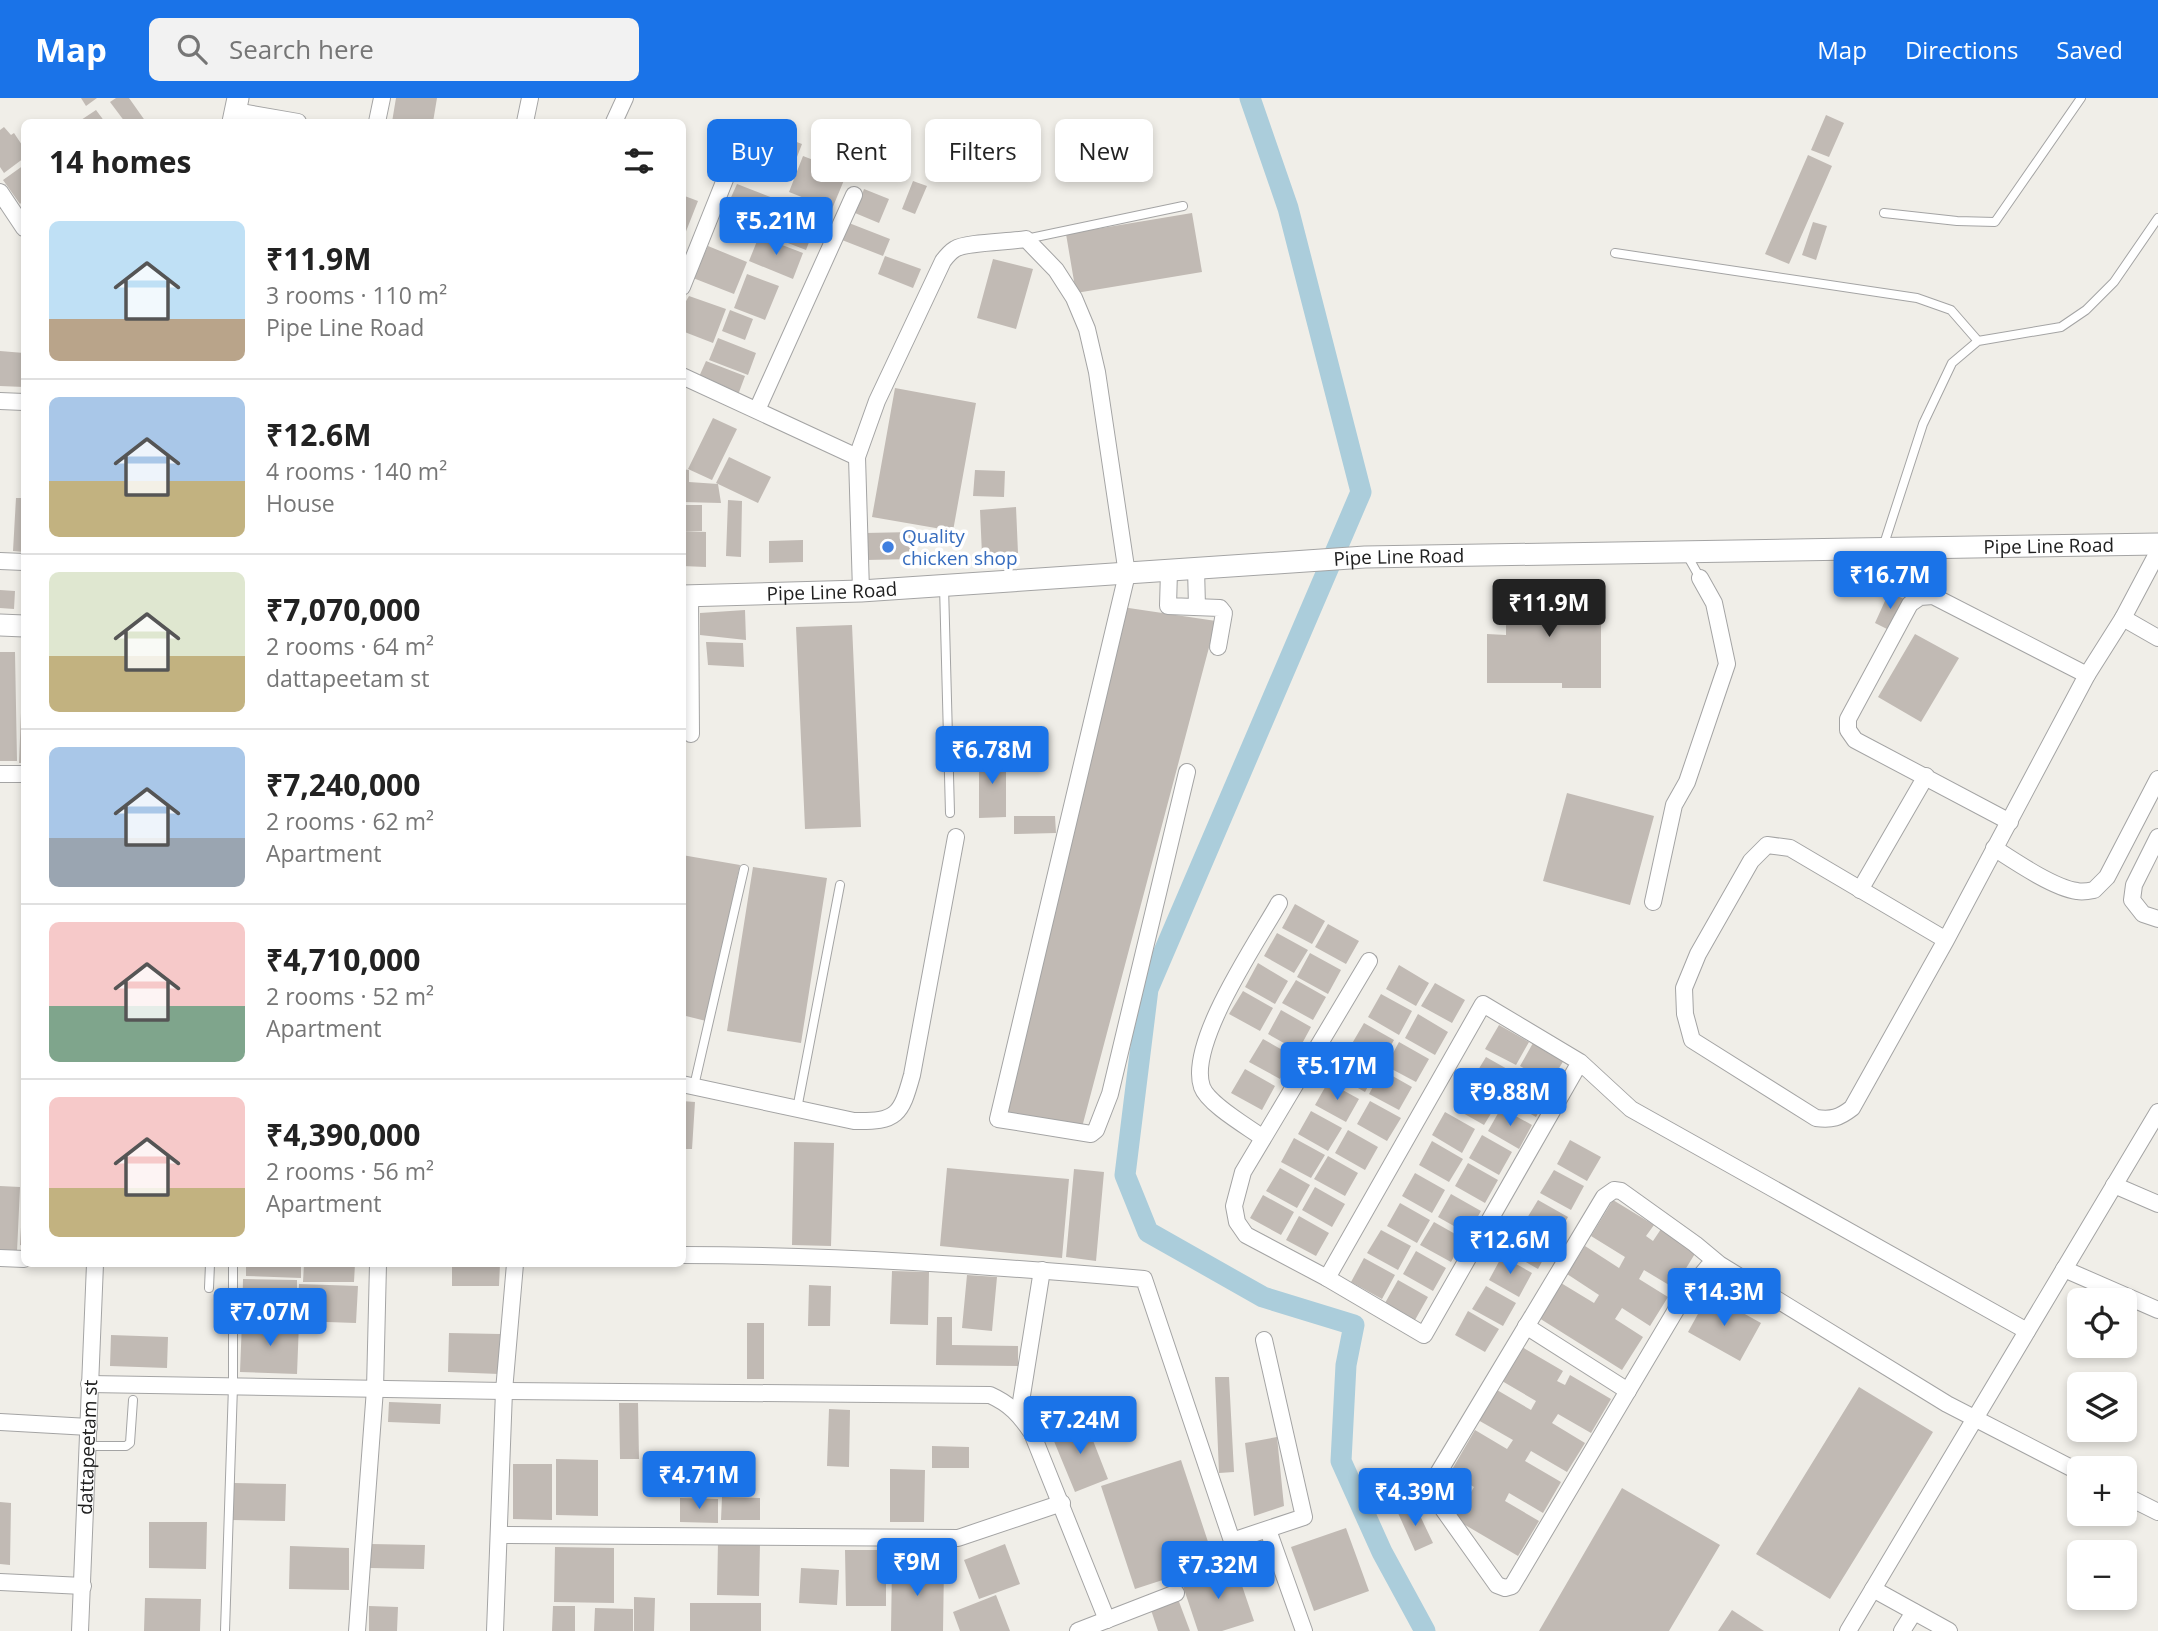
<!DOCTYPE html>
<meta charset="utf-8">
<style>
:root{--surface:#fff;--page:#f2f2f2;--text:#222;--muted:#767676;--line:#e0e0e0;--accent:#1a73e8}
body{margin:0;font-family:"Open Sans",sans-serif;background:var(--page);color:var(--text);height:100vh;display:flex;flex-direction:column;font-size:26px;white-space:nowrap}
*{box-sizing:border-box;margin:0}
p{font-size:23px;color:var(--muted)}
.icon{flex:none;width:38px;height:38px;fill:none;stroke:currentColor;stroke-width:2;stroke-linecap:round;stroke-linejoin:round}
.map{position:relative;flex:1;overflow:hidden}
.drawer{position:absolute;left:21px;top:21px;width:665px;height:1148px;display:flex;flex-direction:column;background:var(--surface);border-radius:10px;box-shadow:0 4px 10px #0003}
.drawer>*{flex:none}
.top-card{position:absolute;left:707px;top:21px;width:665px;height:63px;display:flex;gap:14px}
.buttons{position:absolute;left:2067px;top:1190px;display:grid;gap:14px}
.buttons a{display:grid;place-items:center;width:70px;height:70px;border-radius:10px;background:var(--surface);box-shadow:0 4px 10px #0003;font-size:35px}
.price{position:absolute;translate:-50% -60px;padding:0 16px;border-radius:7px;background:var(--accent);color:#fff;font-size:23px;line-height:46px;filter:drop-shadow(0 2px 4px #0008)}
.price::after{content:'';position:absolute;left:50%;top:42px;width:21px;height:16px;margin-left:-10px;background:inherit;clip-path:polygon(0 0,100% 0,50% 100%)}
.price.on{background:#222;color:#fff}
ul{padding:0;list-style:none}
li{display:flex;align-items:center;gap:21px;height:175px;padding:0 28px}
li+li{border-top:2px solid var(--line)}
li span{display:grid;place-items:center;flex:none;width:196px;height:140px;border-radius:10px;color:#555}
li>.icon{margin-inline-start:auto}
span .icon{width:84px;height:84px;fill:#fffc;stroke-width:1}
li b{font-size:30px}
h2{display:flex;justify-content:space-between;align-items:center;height:84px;padding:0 28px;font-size:30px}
.pill{padding:0 24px;border-radius:10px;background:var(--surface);box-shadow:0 4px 10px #0003;font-size:24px;line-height:63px}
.pill.on{background:var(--accent);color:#fff}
header{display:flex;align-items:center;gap:42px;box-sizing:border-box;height:98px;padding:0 35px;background:var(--accent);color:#fff}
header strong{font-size:33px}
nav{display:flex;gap:38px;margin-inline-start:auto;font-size:24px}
.search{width:490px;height:63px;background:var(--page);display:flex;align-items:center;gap:18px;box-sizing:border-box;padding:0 24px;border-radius:10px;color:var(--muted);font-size:26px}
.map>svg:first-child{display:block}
</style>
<header>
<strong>Map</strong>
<div class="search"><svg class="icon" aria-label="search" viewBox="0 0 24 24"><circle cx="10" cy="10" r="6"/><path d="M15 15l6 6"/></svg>Search here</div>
<nav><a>Map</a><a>Directions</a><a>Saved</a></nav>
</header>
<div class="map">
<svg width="2158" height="1533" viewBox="0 0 2158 1533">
<rect width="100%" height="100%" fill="#f0eee8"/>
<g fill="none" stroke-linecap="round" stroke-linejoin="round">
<path stroke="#abcddb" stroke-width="21" d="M1250,0L1288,110L1361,394L1148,891L1125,1077L1148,1134L1263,1199L1354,1227L1346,1267L1341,1363L1382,1454L1425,1533"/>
</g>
<path fill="#c1bab4" d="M81,0H97L86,8Z
M116,0H129L146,24H125L110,4Z
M396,0H437L433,24H392Z
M96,12L105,24H78Z
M1826,17L1844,25L1829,59L1811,52Z
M4,29L11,37L14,35L24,50V60L4,75L0,69V32Z
M762,31L802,46L790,77L750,61Z
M1808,57L1832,68L1789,166L1765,156Z
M803,58L847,75L832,111L789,94Z
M24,67V102L20,106L3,82Z
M913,83L927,88L915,116L902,111Z
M737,86L773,100L761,131L724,115Z
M864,91L889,101L879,125L855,115Z
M682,97L698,103L683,141H682Z
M775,102L819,118L806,152L762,135Z
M1192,115L1202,174L1076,195L1066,136Z
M1813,124L1827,128L1816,162L1802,157Z
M849,125L890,141L883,158L842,142Z
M759,138L803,155L793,181L749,163Z
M708,148L747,164L734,196L693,180Z
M885,158L921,171L913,190L878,176Z
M993,161L1033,171L1016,231L977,220Z
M747,176L779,188L765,222L734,210Z
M689,198L726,211L713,245L682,233V210Z
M730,212L753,221L745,242L722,233Z
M718,240L756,255L748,277L709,262Z
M0,253L24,255V289L0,288Z
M706,263L745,278L738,297L698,281Z
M895,290L976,305L953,433L872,419Z
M713,320L737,331L712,382L688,371Z
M21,329H24V398H21Z
M729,359L771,379L758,405L716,385Z
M682,371L689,372V384L718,386L721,405L682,404Z
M975,372L1005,373L1004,399L973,398Z
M16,400H24V454L13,453Z
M728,402L742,403L741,459L726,458Z
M682,407H702V433H682Z
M1016,409L1018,455L982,457L980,412Z
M682,433L706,434V469L682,468Z
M913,434L914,461L866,462L865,435Z
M803,442V464L769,465V443Z
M1506,490L1601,491V590H1562V585H1487V536L1506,537Z
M0,492L15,493L14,511L0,510Z
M1889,494L1906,502L1891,533L1875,525Z
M1122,509L1216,523L1081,1033L1004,1018Z
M745,512L746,542L700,537V515Z
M852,527L861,729L805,731L796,529Z
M1915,536L1959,560L1921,624L1878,599Z
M706,544L743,545L744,569L708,567Z
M0,554H15L17,663H0Z
M21,615H24V665H19Z
M1006,656V719L979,720V657Z
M1567,695L1654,718L1630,807L1543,783Z
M1014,718H1055L1056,735L1014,736Z
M682,757L740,767L706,923L682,917Z
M753,769L827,780L801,945L727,933Z
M1295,806L1325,823L1312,846L1282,830Z
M1328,826L1359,843L1346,866L1315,849Z
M1277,835L1308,852L1294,875L1264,858Z
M1310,855L1341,872L1328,896L1297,879Z
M1258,865L1288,883L1275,906L1245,889Z
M1399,867L1429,885L1416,908L1386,891Z
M1296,882L1326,899L1313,922L1282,905Z
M1435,885L1465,902L1452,925L1421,908Z
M1243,893L1273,910L1260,933L1229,916Z
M1381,896L1412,913L1399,937L1368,919Z
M1281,912L1311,929L1298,953L1268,936Z
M1418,916L1448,934L1435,957L1405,940Z
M1364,925L1394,942L1381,965L1350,949Z
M1499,927L1529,944L1516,967L1485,951Z
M1263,941L1293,958L1280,981L1249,964Z
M1399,944L1429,961L1416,984L1386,968Z
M1533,945L1564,962L1550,985L1520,968Z
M1348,954L1378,970L1365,994L1335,977Z
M1486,959L1516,976L1503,999L1472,982Z
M1245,971L1275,988L1262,1012L1231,995Z
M1382,972L1412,989L1399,1012L1369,996Z
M1519,979L1549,996L1536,1019L1506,1002Z
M1328,984L1359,1001L1346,1024L1315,1007Z
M1467,987L1498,1004L1484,1027L1454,1010Z
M682,1003L695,1004L692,1051H682Z
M1370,1003L1401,1020L1387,1043L1357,1026Z
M1501,1010L1532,1027L1519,1051L1488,1033Z
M1311,1013L1342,1030L1328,1053L1298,1036Z
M1445,1014L1475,1031L1462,1055L1432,1037Z
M1348,1032L1378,1049L1365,1072L1335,1055Z
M1482,1037L1512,1054L1499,1077L1469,1060Z
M1294,1040L1325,1057L1311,1080L1281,1064Z
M1570,1042L1601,1059L1587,1083L1557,1066Z
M1432,1043L1463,1061L1449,1084L1419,1067Z
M794,1044L834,1045L831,1148L792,1147Z
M1328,1058L1358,1075L1345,1098L1314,1081Z
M1468,1065L1498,1082L1485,1105L1455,1088Z
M947,1070L1069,1081L1062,1160L940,1148Z
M1280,1070L1310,1087L1297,1110L1266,1093Z
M1074,1071L1104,1074L1096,1163L1066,1159Z
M1554,1072L1584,1088L1571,1112L1540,1095Z
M1415,1075L1445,1092L1432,1115L1402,1098Z
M0,1088L20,1089L17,1154L0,1153Z
M1315,1089L1345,1106L1332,1129L1302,1112Z
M1451,1096L1481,1113L1468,1136L1438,1119Z
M1263,1097L1294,1114L1281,1137L1250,1120Z
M1538,1102L1568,1119L1555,1142L1524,1125Z
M1613,1102L1654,1127L1646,1138L1653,1143L1661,1131L1696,1154L1674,1190L1644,1172L1639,1181L1668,1199L1650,1228L1622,1210L1615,1221L1643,1239L1622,1272L1539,1220L1561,1185L1594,1205L1599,1197L1567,1176L1585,1148L1619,1170L1625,1159L1591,1138Z
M1400,1105L1430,1122L1417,1145L1387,1128Z
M22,1111H24V1148L20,1147Z
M1299,1118L1329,1135L1316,1158L1286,1142Z
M1434,1124L1464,1141L1451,1164L1420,1147Z
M1521,1130L1551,1147L1538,1171L1508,1154Z
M1381,1132L1411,1148L1398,1172L1367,1155Z
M1416,1153L1446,1170L1433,1193L1403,1176Z
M1502,1158L1532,1175L1519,1199L1489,1182Z
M1364,1160L1395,1177L1382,1201L1351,1184Z
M246,1166H301V1180L246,1178Z
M304,1166H355L354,1184H303Z
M452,1166H500L499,1188H452Z
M892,1173L929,1174L928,1227L890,1226Z
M967,1177L997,1179L992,1233L962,1230Z
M243,1181L297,1182V1222H242Z
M1398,1182L1428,1199L1415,1222L1385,1205Z
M299,1186L358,1188L356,1225L298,1223Z
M809,1187L831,1188L830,1228H808Z
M1486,1188L1516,1205L1503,1228L1472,1211Z
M1709,1196L1761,1225L1740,1263L1688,1234Z
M1468,1213L1499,1231L1485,1254L1455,1237Z
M937,1219H952V1247L1018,1248V1268L936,1267Z
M242,1223L299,1225L297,1276L240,1274Z
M747,1225H764V1281H747Z
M449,1235L500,1236L499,1276L448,1274Z
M111,1237L168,1239L167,1270L110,1268Z
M1522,1249L1563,1273L1557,1283L1565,1287L1570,1277L1611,1301L1591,1335L1558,1316L1552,1325L1585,1345L1567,1374L1531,1353L1525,1363L1561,1384L1543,1415L1509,1395L1505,1403L1539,1423L1518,1458L1455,1421L1474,1389L1450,1375L1475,1332L1507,1351L1513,1342L1478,1322L1497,1292L1531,1312L1536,1303L1502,1283Z
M1215,1279H1229L1234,1374L1219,1375Z
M1859,1289L1933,1334L1830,1501L1756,1456Z
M389,1304L441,1306L440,1326L388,1324Z
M619,1305H638L639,1361H620Z
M829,1311L850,1312L849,1369L827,1368Z
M1085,1322L1108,1381L1075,1394L1051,1336Z
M1277,1339L1284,1408L1254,1418L1245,1345Z
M932,1348L969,1349V1370H932Z
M556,1361L598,1362V1418L556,1417Z
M1181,1362L1215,1465L1135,1491L1101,1388Z
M513,1366H552V1422L513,1421Z
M890,1371L925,1372L924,1424H890Z
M234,1385L286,1386L285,1423L232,1422Z
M1622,1390L1720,1447L1669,1533H1539Z
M722,1399L760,1400V1422H721Z
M680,1400L718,1401V1425L680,1424Z
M0,1404L11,1405L10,1467L0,1466Z
M1415,1407L1433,1445L1415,1453L1398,1415Z
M149,1424H207L206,1471L149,1470Z
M1346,1430L1369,1493L1314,1513L1291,1449Z
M718,1444L760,1445L759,1498L717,1497Z
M371,1446L425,1447L424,1471L370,1470Z
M1005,1446L1020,1486L979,1501L964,1462Z
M290,1448L349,1450V1492L289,1491Z
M555,1449L614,1450V1505L554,1504Z
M845,1452H886V1508H846Z
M892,1466L944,1467L943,1533H891Z
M1235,1467L1254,1523L1222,1533H1198L1182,1485Z
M801,1470L839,1472L837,1507L799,1505Z
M996,1497L1010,1533H960L953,1514Z
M634,1499L655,1500L654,1533H634Z
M145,1500L201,1501L200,1533H144Z
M1178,1501L1190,1533H1158L1151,1512Z
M690,1505H761V1533H690Z
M369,1508L398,1509L397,1533H369Z
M553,1508H575V1533H552Z
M595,1510L633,1511V1533H594Z
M1732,1512L1764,1533H1718Z"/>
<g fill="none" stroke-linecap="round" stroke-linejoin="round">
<g stroke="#a4a4a4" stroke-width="10">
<path id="service" d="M1884,115L1957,123L1995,124L2081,0
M1026,141L1183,108
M1615,155L1917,200L1951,212L1978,243
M1883,449L1923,326L1952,265L1978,243L2061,229L2086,212L2114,184L2158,120
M1687,457L1700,480
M944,488L950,715
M694,988L744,771
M797,1011L840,787
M209,1190L210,1166
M88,1348H126L130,1345L133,1302
M225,1533L233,1288V1166"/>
</g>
<g stroke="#a4a4a4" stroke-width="18">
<g id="minor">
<path d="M235,13L298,24"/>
<path d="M377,24L382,0"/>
<path d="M525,24L530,0"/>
<path d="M614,24L625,0"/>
<path d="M0,94L24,130"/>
<path d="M682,189L742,39"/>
<path d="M682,278L857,359"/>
<path d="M0,303L24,304"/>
<path d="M757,312L854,97"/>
<path d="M0,463L24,464"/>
<path d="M1196,470L1197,509"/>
<path d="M1169,473L1168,508L1220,510L1224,515L1218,549"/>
<path d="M861,493L857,359L877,303L943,163C946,159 950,154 955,151C966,144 1010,144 1026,141L1056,172L1074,200L1087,231L1097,274L1127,476L998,1021L1091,1036L1096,1032L1110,996L1187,674"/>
<path d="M690,498L691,636"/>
<path d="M2123,520L2158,540"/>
<path d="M0,676H24"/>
<path d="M2010,724L1855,642L1848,632V621L1910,506L1920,499L1933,498L2087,577"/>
<path d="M2158,739L2134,787L2132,802L2143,816L2158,821"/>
<path d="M1994,750C2014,763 2054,790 2077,793C2082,794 2089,793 2094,792L2107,779L2158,681"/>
<path d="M1860,792L1926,678"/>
<path d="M1653,804L1674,707L1687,684L1727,566L1714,505L1700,480"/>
<path d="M1946,842L1790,750L1767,747L1751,763L1698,856L1684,890L1685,916L1692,942L1816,1020C1832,1022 1839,1020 1852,1010L1946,842L2087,577L2123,520L2158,454"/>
<path d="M1580,964L1483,906L1327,1180L1424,1237L1580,964L1631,1011L2027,1233"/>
<path d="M682,986L854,1023C897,1024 901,1017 912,977L956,739"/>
<path d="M1263,1040C1248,1029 1208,1006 1202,989C1187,946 1257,844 1279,805"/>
<path d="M2114,1087L2158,1106"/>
<path d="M682,1157C836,1157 991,1168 1144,1181L1232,1443L1304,1419L1264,1242"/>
<path d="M0,1160L24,1161"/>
<path d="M1719,1166L1695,1146L1621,1093L1614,1092L1604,1099L1431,1387L1433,1397L1497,1487L1505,1490L1512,1488L1686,1195L1708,1169L1719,1166L1947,1306L2079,1374"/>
<path d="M2064,1171L2158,1212"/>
<path d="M1327,1180L1246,1137L1237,1124L1234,1108L1243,1074L1369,863"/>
<path d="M1526,1228L1628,1293"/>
<path d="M89,1286L504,1293L990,1297C1010,1306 1020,1317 1032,1335L1107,1522"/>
<path d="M1019,1316L1042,1172"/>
<path d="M0,1324L89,1329"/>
<path d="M2124,1397L2158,1414"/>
<path d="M1268,1432L1304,1533"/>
<path d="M499,1437L958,1440L1062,1405"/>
<path d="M0,1484L83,1488"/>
<path d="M1873,1491L1949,1533"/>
<path id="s1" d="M80,1533L95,1166"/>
<path d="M357,1533L375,1291L378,1166"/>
<path d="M495,1533L504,1293L515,1166"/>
<path d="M1078,1533L1176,1495"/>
<path d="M1848,1533L2158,1014"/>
<path d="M1902,1533L1914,1514"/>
</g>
</g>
<g stroke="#a4a4a4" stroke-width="23">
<g id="tertiary">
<path d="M233,24L238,0"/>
<path id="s2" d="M682,498L861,493L1365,459L2158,446"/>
<path d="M0,527L24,528"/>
</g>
</g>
<use href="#service" stroke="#fff" stroke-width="8"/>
<use href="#minor" stroke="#fff" stroke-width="16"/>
<use href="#tertiary" stroke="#fff" stroke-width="21"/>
</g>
<circle fill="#3f7fe0" stroke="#fff" stroke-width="2.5" cx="888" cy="449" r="7"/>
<g text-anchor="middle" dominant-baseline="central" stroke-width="7" stroke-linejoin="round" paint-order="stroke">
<g font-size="19" fill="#366cbe" stroke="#fff" text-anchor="start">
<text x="902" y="438">Quality<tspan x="902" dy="22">chicken shop</tspan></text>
</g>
<g font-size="19" fill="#202020" stroke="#fff">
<text stroke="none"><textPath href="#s2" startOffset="1368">Pipe Line Road</textPath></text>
<text stroke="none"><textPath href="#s2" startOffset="718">Pipe Line Road</textPath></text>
<text stroke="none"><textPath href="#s2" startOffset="150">Pipe Line Road</textPath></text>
<text stroke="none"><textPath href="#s1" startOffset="184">dattapeetam st</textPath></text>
</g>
</g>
</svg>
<div class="buttons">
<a><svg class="icon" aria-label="locate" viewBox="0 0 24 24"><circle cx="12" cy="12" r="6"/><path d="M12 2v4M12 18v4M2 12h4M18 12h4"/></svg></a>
<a><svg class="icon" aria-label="layers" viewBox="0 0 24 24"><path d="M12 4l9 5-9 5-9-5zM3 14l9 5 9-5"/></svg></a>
<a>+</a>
<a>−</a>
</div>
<b class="price" style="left:776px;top:159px">₹5.21M</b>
<b class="price" style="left:1890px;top:513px">₹16.7M</b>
<b class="price on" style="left:1549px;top:541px">₹11.9M</b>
<b class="price" style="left:992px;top:688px">₹6.78M</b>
<b class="price" style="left:1337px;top:1004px">₹5.17M</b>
<b class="price" style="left:1510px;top:1030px">₹9.88M</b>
<b class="price" style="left:1510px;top:1178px">₹12.6M</b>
<b class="price" style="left:1724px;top:1230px">₹14.3M</b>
<b class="price" style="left:270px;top:1250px">₹7.07M</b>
<b class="price" style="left:1080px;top:1358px">₹7.24M</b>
<b class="price" style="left:699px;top:1413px">₹4.71M</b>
<b class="price" style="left:1415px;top:1430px">₹4.39M</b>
<b class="price" style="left:917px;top:1500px">₹9M</b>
<b class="price" style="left:1218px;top:1503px">₹7.32M</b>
<div class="top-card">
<a class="pill on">Buy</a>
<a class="pill">Rent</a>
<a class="pill">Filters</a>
<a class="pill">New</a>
</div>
<section class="drawer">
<h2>14 homes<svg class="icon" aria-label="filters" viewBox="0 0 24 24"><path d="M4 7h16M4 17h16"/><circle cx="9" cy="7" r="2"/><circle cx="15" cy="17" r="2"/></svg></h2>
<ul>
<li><span style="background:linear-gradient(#bfe0f5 70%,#b9a48a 0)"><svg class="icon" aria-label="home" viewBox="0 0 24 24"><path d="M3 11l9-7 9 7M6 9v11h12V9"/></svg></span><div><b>₹11.9M</b><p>3 rooms · 110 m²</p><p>Pipe Line Road</p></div></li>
<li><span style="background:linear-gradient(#a9c7e8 60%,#c2b280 0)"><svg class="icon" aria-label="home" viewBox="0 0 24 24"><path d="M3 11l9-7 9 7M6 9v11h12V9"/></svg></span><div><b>₹12.6M</b><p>4 rooms · 140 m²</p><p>House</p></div></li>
<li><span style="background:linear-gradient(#dfe7d0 60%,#c2b280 0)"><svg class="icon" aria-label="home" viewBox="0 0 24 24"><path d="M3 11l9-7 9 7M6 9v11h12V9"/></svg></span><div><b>₹7,070,000</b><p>2 rooms · 64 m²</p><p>dattapeetam st</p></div></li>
<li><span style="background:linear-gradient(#a9c7e8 65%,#9aa5b1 0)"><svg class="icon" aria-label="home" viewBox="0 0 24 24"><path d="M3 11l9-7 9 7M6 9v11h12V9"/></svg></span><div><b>₹7,240,000</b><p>2 rooms · 62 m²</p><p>Apartment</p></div></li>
<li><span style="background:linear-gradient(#f6c9c9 60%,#7fa58c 0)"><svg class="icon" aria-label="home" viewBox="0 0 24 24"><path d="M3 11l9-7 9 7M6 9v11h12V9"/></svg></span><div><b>₹4,710,000</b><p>2 rooms · 52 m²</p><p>Apartment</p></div></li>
<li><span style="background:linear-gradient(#f6c9c9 65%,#c2b280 0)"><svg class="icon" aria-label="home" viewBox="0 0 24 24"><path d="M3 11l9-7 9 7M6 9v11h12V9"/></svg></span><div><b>₹4,390,000</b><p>2 rooms · 56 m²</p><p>Apartment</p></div></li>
</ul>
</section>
</div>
